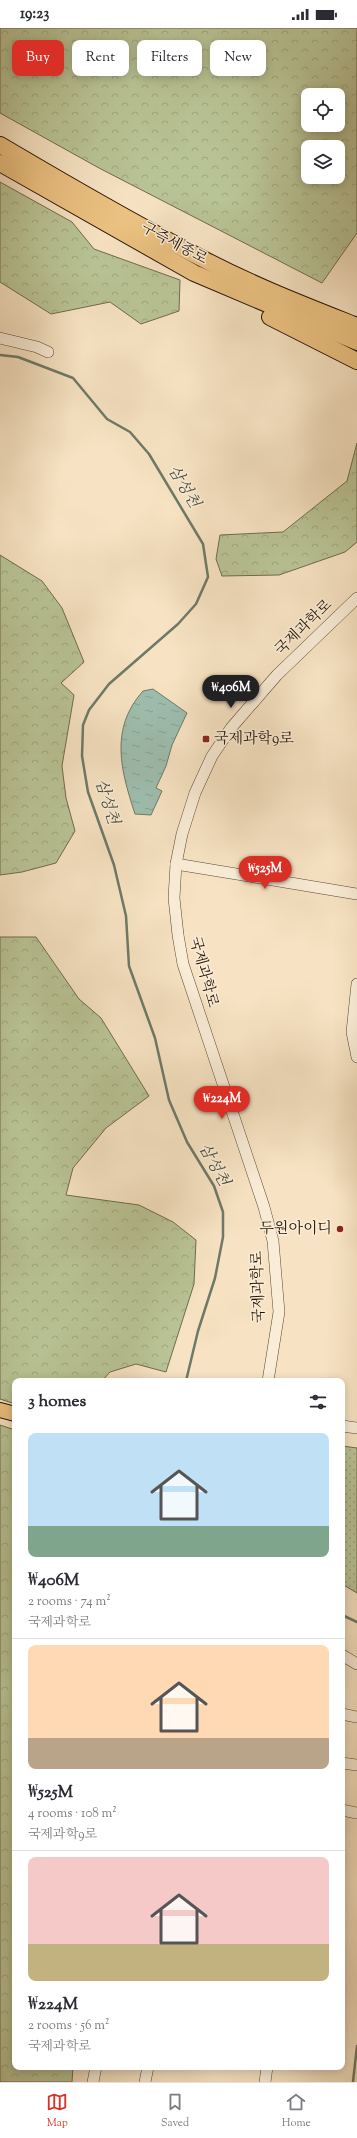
<!DOCTYPE html>
<html lang="en">
<head>
<meta charset="utf-8">
<style>
  :root { --surface:#fff; --page:#f7f7f7; --text:#2b2b33; --muted:#7c7c81; --line:#e1e1e2; --accent:#d93025 }
  body { margin:0; font-family:"Sorts Mill Goudy","Noto Serif KR",serif; background:var(--page); color:var(--text); height:100vh; display:flex; flex-direction:column; font-size:15px; white-space:nowrap }
  * { box-sizing:border-box; margin:0 }
  p { font-size:13px; color:var(--muted) }
  .icon { flex:none; width:22px; height:22px; fill:none; stroke:currentColor; stroke-width:2; stroke-linecap:round; stroke-linejoin:round }
  .map { position:relative; flex:1; overflow:hidden }
  .panel { position:absolute; left:12px; top:1350px; width:333px; height:692px; display:flex; flex-direction:column; background:var(--surface); border-radius:8px; box-shadow:0 2px 10px #0003 }
  .panel>* { flex:none }
  .guide { position:absolute; left:12px; top:12px; width:333px; height:36px; display:flex; gap:8px }
  .tools { position:absolute; left:301px; top:60px; display:grid; gap:8px }
  .tools a { display:grid; place-items:center; width:44px; height:44px; border-radius:8px; background:var(--surface); box-shadow:0 2px 10px #0003; font-size:20px }
  .price { position:absolute; translate:-50% -34px; padding:0 9px; border-radius:14px; background:var(--accent); color:#fff; font-size:13px; line-height:26px; filter:drop-shadow(0 1px 2px #0008) }
  .price::after { content:''; position:absolute; left:50%; top:24px; width:12px; height:9px; margin-left:-6px; background:inherit; clip-path:polygon(0 0,100% 0,50% 100%) }
  .price.current { background:#222; color:#fff }
  ul { padding:0; list-style:none }
  li { display:grid; align-content:center; gap:8px; height:212px; padding:0 16px }
  li+li { border-top:1px solid var(--line) }
  li span { display:grid; place-items:center; height:124px; border-radius:8px; color:#555 }
  li>.icon { margin-inline-start:auto }
  span .icon { width:72px; height:72px; fill:#fffc; stroke-width:1 }
  li b { font-size:17px }
  h2 { display:flex; justify-content:space-between; align-items:center; height:48px; padding:0 16px; font-size:17px }
  .pill { padding:0 14px; border-radius:8px; background:var(--surface); box-shadow:0 2px 10px #0003; font-size:14px; line-height:36px }
  .pill.current { background:var(--accent); color:#fff }
  .status { display:flex; justify-content:space-between; align-items:center; height:28px; padding:0 20px; background:var(--surface); direction:ltr }
  .status svg { height:11px; fill:currentColor }
  .menu { display:flex; justify-content:space-around; align-items:center; height:56px; border-top:1px solid var(--line); background:var(--surface); font-size:11px; color:var(--muted) }
  .menu a { display:grid; justify-items:center; gap:2px }
  .menu .current { color:var(--accent) }
  .map>svg:first-child { display:block }
  .forest { fill:url(#forest-crowns); stroke:#6f6b4b; fill-rule:evenodd }
  .park { fill:url(#park-dots); stroke:#6f6b4b }
  .water { fill:url(#water-ripples); stroke:#6e7969 }
  .lines { fill:none; stroke-linecap:round; stroke-linejoin:round }
  .stream { stroke:#6e7969; stroke-width:2.5 }
  .minor-casing { stroke:#5a4631; stroke-width:12 }
  .major-casing { stroke:#251200; stroke-width:16 }
  .highway-casing { stroke:#251200; stroke-width:18 }
  .minor { stroke:#faedd8; stroke-width:11 }
  .major { stroke:#ecc282; stroke-width:14 }
  .highway { stroke:#ecc282; stroke-width:16 }
  .poi-dot { fill:#8f2418; stroke:#faedd8; stroke-width:1.5 }
  .labels { text-anchor:middle; dominant-baseline:central; stroke-width:3; stroke-linejoin:round; paint-order:stroke }
  .street-label { font-size:15px; fill:#251200; stroke:#faedd8 }
  .poi-label { font-size:15px; fill:#251200; stroke:#faedd8; text-anchor:start }
  .water-label { font-size:16px; font-style:italic; fill:#4f4e3d; stroke:#faedd8 }
</style>
</head>
<body>
<div class="status"><b>19:23</b><svg viewBox="0 0 49 12"><path d="M0 12V9h3v3zM5 12V6h3v6zM10 12V3h3v9zM15 12V0h3v12zM26 1h20v11H26zM47 4h2v5h-2z"/></svg></div>
<div class="map">
<svg width="357" height="2054" viewBox="0 0 357 2054">
  <defs>
    <pattern id="forest-crowns" width="20" height="18" patternUnits="userSpaceOnUse"><rect width="20" height="18" fill="#b9c496"/><path d="M2 6a3 3 0 1 1 6 0M12 15a3 3 0 1 1 6 0" fill="none" stroke="#9fa780"/></pattern>
    <pattern id="park-dots" width="8" height="8" patternUnits="userSpaceOnUse"><rect width="8" height="8" fill="#b9c496"/><path d="M2 2h.1M6 6h.1" fill="none" stroke="#9fa780" stroke-width="1.8" stroke-linecap="round"/></pattern>
    <pattern id="water-ripples" width="26" height="14" patternUnits="userSpaceOnUse"><rect width="26" height="14" fill="#9ebeaf"/><path d="M2 4q2-2 4 0t4 0M15 11q2-2 4 0t4 0" fill="none" stroke="#88a295"/></pattern>
  </defs>
  <rect width="100%" height="100%" fill="#f7e3c3"/>
  <filter id="stains"><feTurbulence type="fractalNoise" baseFrequency=".005" numOctaves="4"/><feColorMatrix values="0 0 0 0 .2 0 0 0 0 .09 0 0 0 0 .02 0 0 0 .5 -.17"/></filter>
  <radialGradient id="worn" r=".72"><stop offset=".6" stop-color="#630" stop-opacity="0"/><stop offset="1" stop-color="#630" stop-opacity=".3"/></radialGradient>
  <g class="forest">
    <path d="M0 0H357V205L322 255 99 140 0 85ZM308 67H338V97H308ZM308 119H338V149H308Z"/>
    <path d="M0 154 72 194 94 221 180 252 179 283 141 296 110 274 51 286 0 254Z"/>
    <path d="M357 415V514L345 524 279 547 222 548 216 531 220 507 283 504 347 453Z"/>
    <path d="M0 527 42 553 62 580 84 634 61 655 74 667 62 738 66 770 75 803 56 835 22 844 0 847Z"/>
    <path d="M0 909H36L79 971 101 990 149 1068 106 1100 73 1140 66 1167 139 1177 173 1194 196 1212 194 1256 166 1344 136 1336 110 1344 102 1353H15V1376L0 1371Z"/>
    <path d="M0 1397 15 1402V2039H73L72 2054H0Z"/>
  </g>
  <path class="park" d="M342 1418 357 1420V1565L342 1556Z"/>
  <path class="water" d="M153 661 187 685 172 717 166 738 156 760 162 763 151 787 135 786C121 743 109 701 143 663Z"/>
  <g class="lines">
    <g class="stream">
      <path d="M0 327 18 329 73 350 107 391 130 404 149 426 203 516 208 549 196 576 178 596 109 656 89 682 83 697 82 728 88 764 114 837 126 888 129 938 155 1010 169 1072 187 1114 214 1158 223 1184V1209L215 1250 198 1303 186 1353"/>
      <path d="M342 1587 357 1594"/>
      <path d="M353 2054 357 2018"/>
    </g>
    <g class="minor-casing">
      <g id="minor">
        <path d="M0 310 37 319 48 324"/>
        <path d="M176 836 357 866"/>
        <path d="M357 956 352 1004 357 1029"/>
        <path d="M268 1353 279 1284 273 1213 264 1179 183 936 178 907 174 870 176 836 182 806 195 765 212 728 231 700 277 647 357 570"/>
        <path d="M342 1398 357 1400"/>
        <path d="M342 1627 357 1636"/>
        <path d="M342 1686 357 1689"/>
        <path d="M342 1735 357 1737"/>
        <path d="M342 1782 357 1785"/>
        <path d="M93 2054 96 2039"/>
        <path d="M145 2054 148 2039"/>
        <path d="M265 2054 267 2039"/>
      </g>
    </g>
    <g class="major-casing">
      <path id="major" d="M0 1382 15 1386"/>
    </g>
    <g class="highway-casing">
      <g id="highway">
        <path d="M0 117C66 156 133 195 201 230 252 257 304 277 357 298"/>
        <path d="M0 135 194 245 357 314"/>
        <path d="M270 289 357 333"/>
      </g>
    </g>
    <use href="#minor" class="minor"/>
    <use href="#major" class="major"/>
    <use href="#highway" class="highway"/>
  </g>
  <g class="poi-dot">
    <rect x="202" y="707" width="8" height="8" rx="2"/>
    <circle cx="340" cy="1201" r="4"/>
  </g>
  <g class="labels">
    <g class="street-label">
      <text transform="translate(174 216) rotate(28)">구즉세종로</text>
      <text transform="translate(304 600) rotate(-44)">국제과학로</text>
      <text transform="translate(203 944) rotate(75)">국제과학로</text>
      <text transform="translate(259 1259) rotate(-92)">국제과학로</text>
    </g>
    <g class="poi-label">
      <text x="214" y="711">국제과학9로</text>
      <text x="332" y="1201" text-anchor="end">두원아이디</text>
    </g>
    <g class="water-label">
      <text transform="translate(183 459) rotate(59)">삼성천</text>
      <text transform="translate(106 774) rotate(73)">삼성천</text>
      <text transform="translate(213 1137) rotate(61)">삼성천</text>
    </g>
  </g>
  <rect width="100%" height="100%" filter="url(#stains)"/>
  <rect width="100%" height="100%" fill="url(#worn)"/>
</svg>
<div class="tools">
<a><svg class="icon" aria-label="locate" viewBox="0 0 24 24"><circle cx="12" cy="12" r="6"/><path d="M12 2v4M12 18v4M2 12h4M18 12h4"/></svg></a>
<a><svg class="icon" aria-label="layers" viewBox="0 0 24 24"><path d="M12 4l9 5-9 5-9-5zM3 14l9 5 9-5"/></svg></a>
</div>
<b class="price current" style="left:231px;top:681px">₩406M</b>
<b class="price" style="left:265px;top:862px">₩525M</b>
<b class="price" style="left:222px;top:1092px">₩224M</b>
<div class="guide">
<a class="pill current">Buy</a>
<a class="pill">Rent</a>
<a class="pill">Filters</a>
<a class="pill">New</a>
</div>
<section class="panel">
<h2>3 homes<svg class="icon" aria-label="filters" viewBox="0 0 24 24"><path d="M4 7h16M4 17h16"/><circle cx="9" cy="7" r="2"/><circle cx="15" cy="17" r="2"/></svg></h2>
<ul>
<li><span style="background:linear-gradient(#bfe0f5 75%,#7fa58c 0)"><svg class="icon" aria-label="home" viewBox="0 0 24 24"><path d="M3 11l9-7 9 7M6 9v11h12V9"/></svg></span><div><b>₩406M</b><p>2 rooms · 74 m²</p><p>국제과학로</p></div></li>
<li><span style="background:linear-gradient(#ffd9b3 75%,#b9a48a 0)"><svg class="icon" aria-label="home" viewBox="0 0 24 24"><path d="M3 11l9-7 9 7M6 9v11h12V9"/></svg></span><div><b>₩525M</b><p>4 rooms · 108 m²</p><p>국제과학9로</p></div></li>
<li><span style="background:linear-gradient(#f6c9c9 70%,#c2b280 0)"><svg class="icon" aria-label="home" viewBox="0 0 24 24"><path d="M3 11l9-7 9 7M6 9v11h12V9"/></svg></span><div><b>₩224M</b><p>2 rooms · 56 m²</p><p>국제과학로</p></div></li>
</ul>
</section>
</div>
<nav class="menu">
<a class="current"><svg class="icon" aria-label="map" viewBox="0 0 24 24"><path d="M3 6l6-2 6 2 6-2v14l-6 2-6-2-6 2zM9 4v14M15 6v14"/></svg>Map</a>
<a><svg class="icon" aria-label="saved" viewBox="0 0 24 24"><path d="M7 4h10v16l-5-4-5 4z"/></svg>Saved</a>
<a><svg class="icon" aria-label="home" viewBox="0 0 24 24"><path d="M3 11l9-7 9 7M6 9v11h12V9"/></svg>Home</a>
</nav>
</body>
</html>
